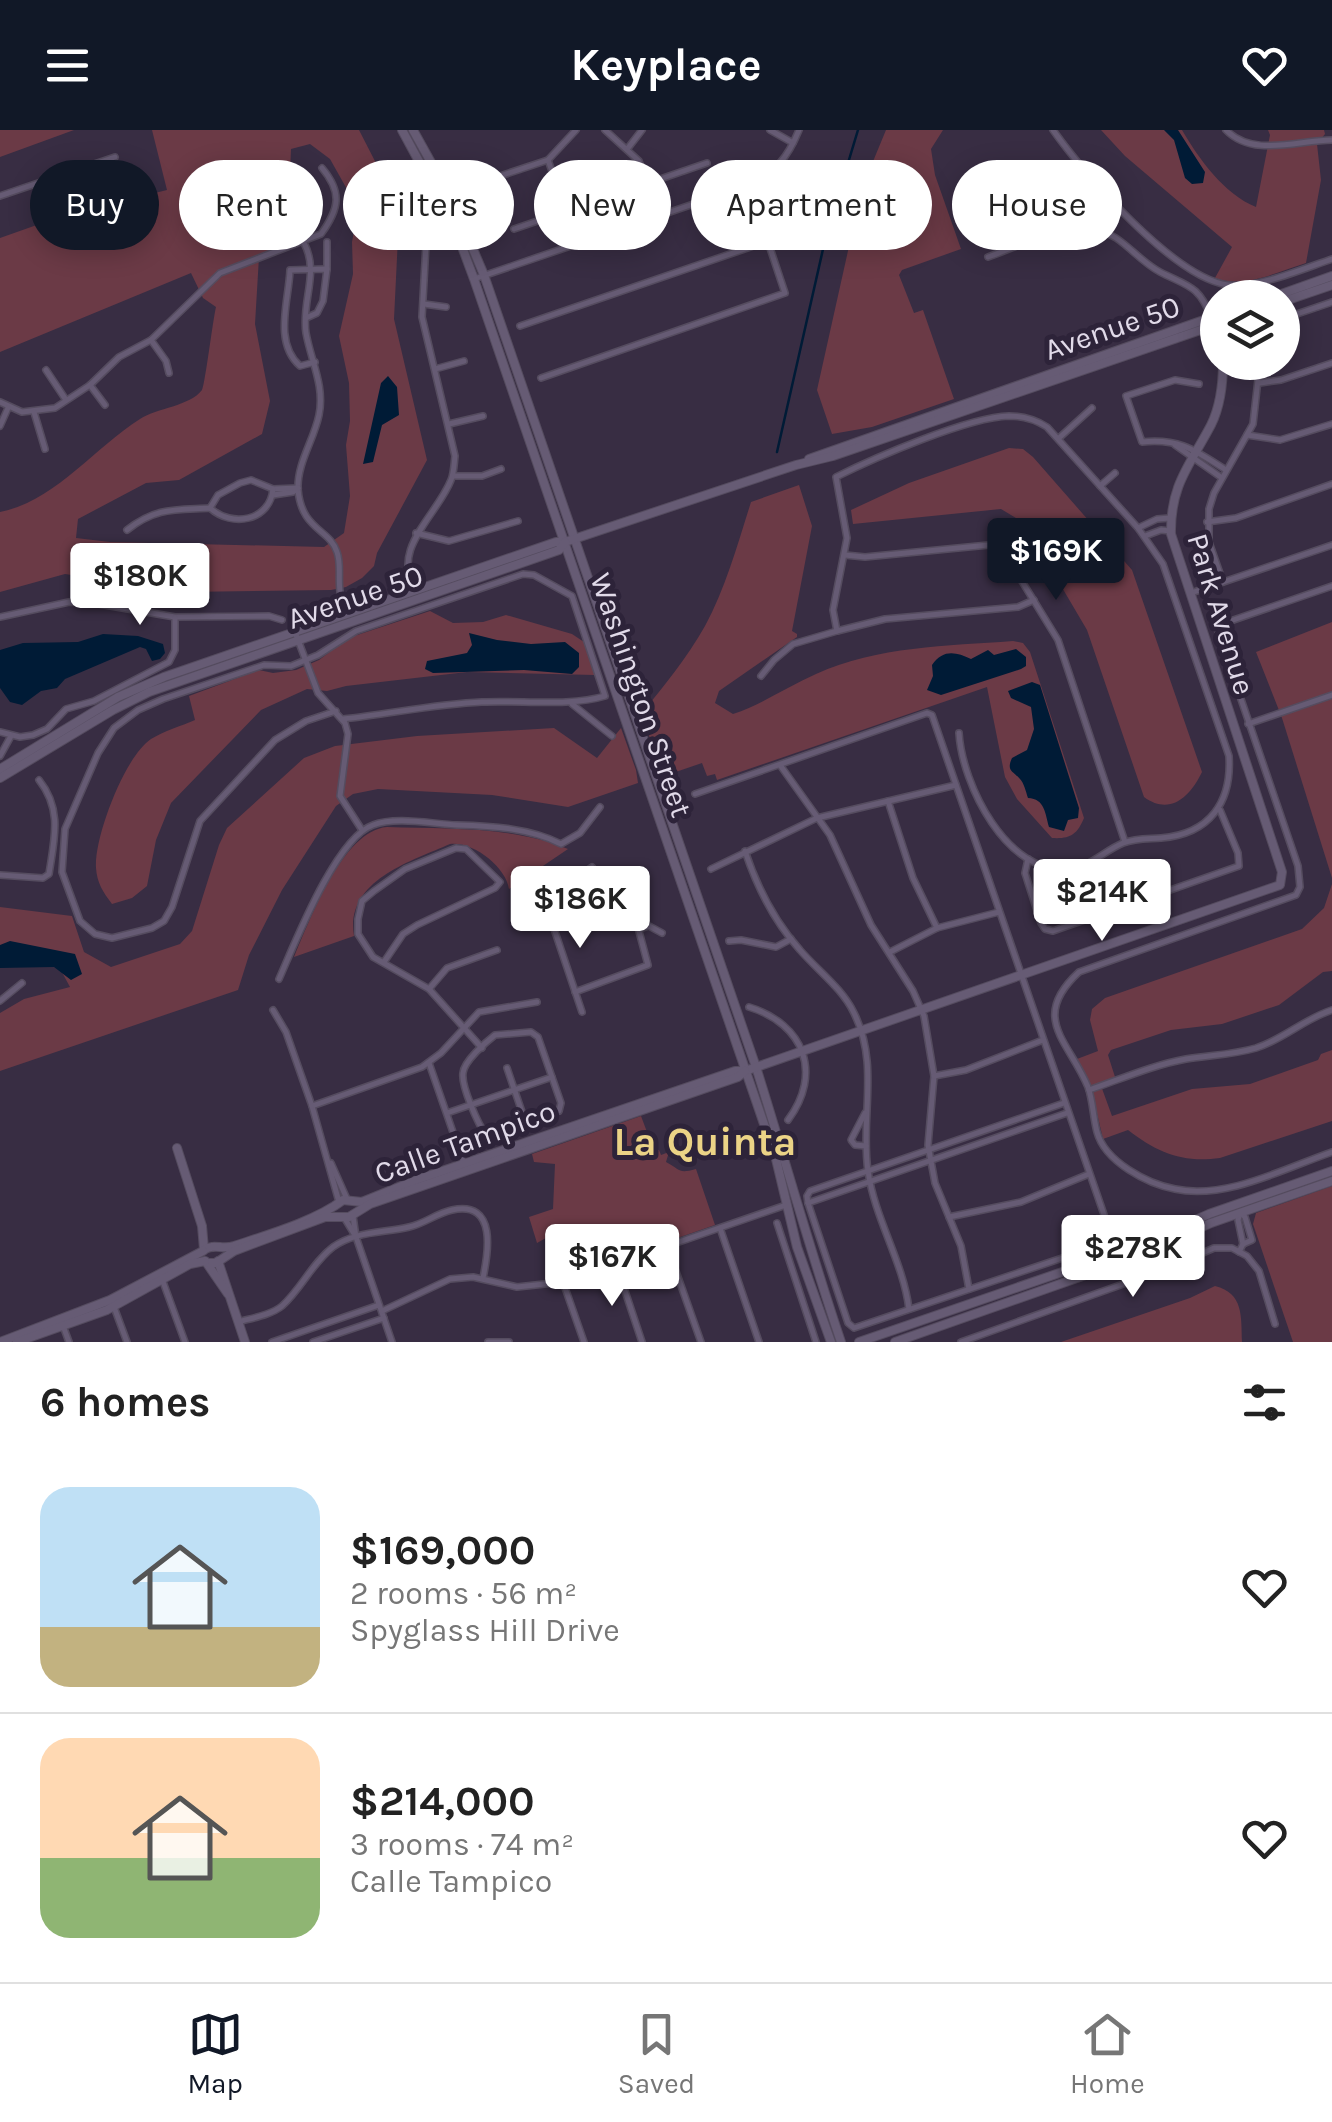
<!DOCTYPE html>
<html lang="en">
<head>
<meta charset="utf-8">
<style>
  :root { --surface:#fff; --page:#f6f6f6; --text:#222; --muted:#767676; --line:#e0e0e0; --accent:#111827 }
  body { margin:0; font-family:Karla,sans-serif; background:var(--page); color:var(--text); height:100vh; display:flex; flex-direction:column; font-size:38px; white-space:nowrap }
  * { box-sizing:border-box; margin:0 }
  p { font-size:32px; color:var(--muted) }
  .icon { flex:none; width:55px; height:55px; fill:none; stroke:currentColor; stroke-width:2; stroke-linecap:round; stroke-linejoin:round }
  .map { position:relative; height:1212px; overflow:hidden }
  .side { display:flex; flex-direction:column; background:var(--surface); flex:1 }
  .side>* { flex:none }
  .top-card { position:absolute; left:30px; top:30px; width:1272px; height:90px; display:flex; gap:20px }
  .tools { position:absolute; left:1200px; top:150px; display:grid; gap:20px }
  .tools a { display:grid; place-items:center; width:100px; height:100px; border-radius:50%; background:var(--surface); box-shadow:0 5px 25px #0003; font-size:50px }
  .price { position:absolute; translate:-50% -85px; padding:0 22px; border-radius:10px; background:#fff; color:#222; font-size:32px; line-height:65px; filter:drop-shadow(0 2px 5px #0008) }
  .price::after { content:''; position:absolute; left:50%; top:60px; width:30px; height:22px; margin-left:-15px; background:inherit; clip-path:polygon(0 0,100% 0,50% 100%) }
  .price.selected { background:var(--accent); color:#fff }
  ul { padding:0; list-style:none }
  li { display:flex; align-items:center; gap:30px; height:250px; padding:0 40px }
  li+li { border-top:2px solid var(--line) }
  li span { display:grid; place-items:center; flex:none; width:280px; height:200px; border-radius:30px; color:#555 }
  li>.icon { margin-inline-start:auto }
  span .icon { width:120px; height:120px; fill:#fffc; stroke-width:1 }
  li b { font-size:42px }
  h2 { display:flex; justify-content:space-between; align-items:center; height:120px; padding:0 40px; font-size:42px }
  .pill { padding:0 35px; border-radius:45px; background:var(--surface); box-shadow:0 5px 25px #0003; font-size:35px; line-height:90px }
  .pill.selected { background:var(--accent); color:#fff }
  header { display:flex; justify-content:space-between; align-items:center; height:130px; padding:0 40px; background:var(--accent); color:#fff; font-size:45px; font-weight:700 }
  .menu { display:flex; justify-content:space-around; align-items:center; height:140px; border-top:2px solid var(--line); background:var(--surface); font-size:28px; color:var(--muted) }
  .menu a { display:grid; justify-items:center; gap:5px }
  .menu .selected { color:var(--accent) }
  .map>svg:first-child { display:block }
  .green { fill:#6b3a46; fill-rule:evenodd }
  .water { fill:#001b36 }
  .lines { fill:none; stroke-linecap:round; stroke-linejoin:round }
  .stream { stroke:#001b36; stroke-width:2.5 }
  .street-casing { stroke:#554c5f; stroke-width:8 }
  .secondary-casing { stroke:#554c5f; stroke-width:10 }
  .street { stroke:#665b74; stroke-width:5 }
  .secondary { stroke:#665b74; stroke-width:8 }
  .labels { text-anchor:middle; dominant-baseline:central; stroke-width:10; stroke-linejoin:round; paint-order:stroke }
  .street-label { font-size:30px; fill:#e1dae9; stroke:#2d2339 }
  .district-label { font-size:40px; font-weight:bold; fill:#ebd386; stroke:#2d2339 }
</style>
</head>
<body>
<header><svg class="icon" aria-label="menu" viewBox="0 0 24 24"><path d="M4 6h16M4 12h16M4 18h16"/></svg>Keyplace<svg class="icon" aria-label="heart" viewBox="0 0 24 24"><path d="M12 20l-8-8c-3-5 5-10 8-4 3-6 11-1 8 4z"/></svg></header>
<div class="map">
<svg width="1332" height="1212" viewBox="0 0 1332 1212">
  <rect width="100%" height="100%" fill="#382d43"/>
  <g class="green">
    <path d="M0 0H74L0 27Z"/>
    <path d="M152 0H359L397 74 394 76 399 87 394 189 427 330 377 423 374 436 362 448 346 457 331 460 183 462 65 444 0 462V382C55 371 93 319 140 289 157 278 190 276 202 260 205 255 213 189 216 177L203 168 191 143 0 222V108L65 85 167 60ZM310 14 330 29 348 61 357 85 352 112 353 144 339 206 349 253 350 291 346 315 350 366 344 403 324 417 110 412 76 408 78 389 146 353 179 350 262 304 270 271 255 194 259 127 287 118 291 19Z"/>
    <path d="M886 0H943L931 19 935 45 961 119 902 140 899 145 914 183 923 180 954 269 872 297 832 304 817 260 862 58Z"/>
    <path d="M1101 0H1182C1199 29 1224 64 1256 77L1270 5 1268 0H1324L1325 4 1317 14 1321 50 1306 133C1277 142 1245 159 1215 148L1232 117 1125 26Z"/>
    <path d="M1009 318 1023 319 1033 327 1132 440 1202 642C1190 667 1170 686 1144 667L1087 500 1024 393 1001 379 853 394 851 380 909 353Z"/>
    <path d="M799 355 812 396 792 501 797 504V507L719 561 715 573 733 584C763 574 788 556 816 544 878 516 947 516 1013 511L1023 513 1030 522 1084 688C1077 705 1070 709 1052 708L1017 669 1005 647 987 557 717 650 715 644 707 646 702 633 664 646 641 584C664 556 687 528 705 496 726 457 738 413 751 372Z"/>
    <path d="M430 481 453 493 483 492 506 485 572 504 584 512 595 545 467 542 346 556 327 561 307 559 261 580 171 673 156 710 147 756 132 768 112 774C103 762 97 753 96 738 94 707 125 626 151 609 164 601 181 596 195 590L189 566 259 540 273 543 296 540 319 530 348 508Z"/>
    <path d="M1332 492V748L1282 588 1256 522Z"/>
    <path d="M554 598 597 628 621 598 636 640 638 653 568 677 492 665 378 659 353 664 336 676 282 760 249 825 238 860 0 941V883L24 869 70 857 58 835 0 837V777L72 786 84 822 111 837 180 814 192 801 219 715 227 698 304 628 335 616 417 606Z"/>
    <path d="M387 697C446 699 514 696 568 719L509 759C506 737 473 711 450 714 409 732 345 751 354 806L294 827C310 790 342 701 387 697Z"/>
    <path d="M1332 754V841L1323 842 1279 875 1222 894 1171 900 1111 920 1108 925 1115 947 1100 953 1112 986 1192 959 1250 954 1318 930 1321 924 1332 920V991L1220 1028C1182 1033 1158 1023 1128 1000L1103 1009 1093 966 1077 929 1098 921 1090 890 1092 879 1105 868 1302 799 1324 778Z"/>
    <path d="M641 986 653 1018 659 1020 661 1025 669 1022 666 1032C681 1040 678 1044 696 1039L715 1095 620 1128 616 1120 605 1110 593 1113 589 1101H581L571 1094 537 1113 529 1087 553 1079 555 1034 534 1032 532 1024Z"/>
    <path d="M1332 1056V1212H1293L1253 1094 1256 1083Z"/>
    <path d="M1215 1156C1244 1163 1241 1187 1242 1212H1061L1190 1168Z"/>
  </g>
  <g class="water">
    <path d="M1164 0H1178L1205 42 1203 53 1192 54 1185 48 1174 10Z"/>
    <path d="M388 246 397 257 399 285 382 295 373 332 363 334 381 253Z"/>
    <path d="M469 503 497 510 531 514 565 512 579 523V537L572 544 524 540 433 543 425 539 427 531 467 523 472 515Z"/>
    <path d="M103 504 138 506 163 514 165 523 160 529 152 531 146 519 140 517 65 549 57 558 41 561 22 575 10 572 0 558V520L23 513 78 512Z"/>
    <path d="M1016 519 1026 527V536L1021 539 941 565 927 560 933 546 932 535C943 519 956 522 971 529L988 520 994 525Z"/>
    <path d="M1032 552 1040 555 1079 678 1078 688 1068 690 1064 701 1049 697C1045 683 1045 669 1028 668 1026 662 1024 653 1020 649 1013 641 1006 641 1012 628L1027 620 1034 599 1031 577 1011 568 1008 561Z"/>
    <path d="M10 811 75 824 82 844 71 850 54 837 0 838V815Z"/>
  </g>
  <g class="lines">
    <path class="stream" d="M777 322 826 106 858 0"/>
    <g class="street-casing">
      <g id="street">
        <path d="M605 0 639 31 658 86"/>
        <path d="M770 0 793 13"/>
        <path d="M1053 0C1084 44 1174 148 1228 155 1256 159 1305 138 1332 129"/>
        <path d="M1226 0C1253 28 1298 10 1332 10"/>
        <path d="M628 18 642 0"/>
        <path d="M548 30 566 81"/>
        <path d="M497 47 548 30 576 0"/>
        <path d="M0 66 115 27"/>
        <path d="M514 99 707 33"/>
        <path d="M304 113C320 143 301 171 306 203 311 231 325 256 319 285 314 310 297 333 298 359 301 400 330 399 337 422 342 436 337 452 341 467"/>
        <path d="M429 113 446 107 454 100"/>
        <path d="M988 127C1026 114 1078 83 1116 108 1131 118 1143 133 1160 142 1187 156 1199 155 1211 187"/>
        <path d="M327 139V112"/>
        <path d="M474 149 749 55C776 42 788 27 799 0"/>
        <path d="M424 174 446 177"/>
        <path d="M306 188 317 183 323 171 327 139 290 140C289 170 273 212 300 236L315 232"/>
        <path d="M1282 189 1332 172"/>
        <path d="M520 196 768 111"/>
        <path d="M151 210 166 231 169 243"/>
        <path d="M435 239 464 231"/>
        <path d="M46 240 66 270"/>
        <path d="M541 248 785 163 749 55"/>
        <path d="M1260 253 1281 250 1332 233"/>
        <path d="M1199 254 1175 250 1126 266 1142 312C1180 308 1196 321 1226 340"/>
        <path d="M90 255 105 275"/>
        <path d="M0 272 22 282 55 278 90 255 119 227 151 210 220 143 321 104C340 78 342 62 322 38"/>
        <path d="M34 282 45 319"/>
        <path d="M449 294 483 286"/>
        <path d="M0 296 8 278"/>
        <path d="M1247 305 1280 310 1332 294"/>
        <path d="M1059 308 1092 278"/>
        <path d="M1175 315 1222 348"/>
        <path d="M453 346H482L501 339"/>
        <path d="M1100 356 1115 343"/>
        <path d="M273 365 293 362 298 358"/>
        <path d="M210 378 218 365 240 353 251 350 273 359 298 358"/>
        <path d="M1207 392 1236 388 1332 354"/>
        <path d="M1138 398 1157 389 1170 388"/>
        <path d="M127 400C156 377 175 380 210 378 232 398 270 391 273 359"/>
        <path d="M416 403 449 411 518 391"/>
        <path d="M1145 406 1161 400 1170 401"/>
        <path d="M845 425 865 427 999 414 1058 510 1125 712"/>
        <path d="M1223 452 1209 412V379L1214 363 1253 294 1260 232"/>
        <path d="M1332 456 1216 496 1298 736 1300 757 1296 765 1079 842C1029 888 1069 911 1088 957 1093 971 1093 987 1097 1002 1105 1032 1148 1054 1175 1059 1226 1070 1285 1038 1332 1022"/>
        <path d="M416 461C389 419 437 386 451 350 454 343 454 334 455 326L422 187 426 114 434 103 454 98"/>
        <path d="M1191 463 1332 415"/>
        <path d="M342 471 347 484"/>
        <path d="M0 487 69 472 93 473 175 487 269 486 282 490"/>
        <path d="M837 501 833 480 847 408 836 347C874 328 968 287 1009 286 1022 286 1036 290 1047 297L1138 398 1163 434 1229 626C1232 672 1210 704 1161 708 1148 709 1136 708 1123 713 1104 721 1090 737 1069 739 1007 746 962 654 959 603"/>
        <path d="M295 502 318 563 345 593 348 604 340 666 362 700"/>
        <path d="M761 546 774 530 793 514 837 501 885 489 1018 477 1034 470"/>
        <path d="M572 574 612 606"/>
        <path d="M336 581 306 591 275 610 200 691 172 777 164 791 152 798 112 808 95 804 80 791 62 742 65 699 98 623 114 598 138 580 163 569 264 535 291 536 318 525 356 501 523 444 534 445 572 466 605 566C569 577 522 570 482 572 435 574 390 584 343 589"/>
        <path d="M1248 594 1332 565"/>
        <path d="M0 602 20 607 33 605 47 599 66 579 94 571 169 532 175 520V488"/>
        <path d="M0 626 11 606"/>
        <path d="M780 635 830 705 871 795 913 861 924 886 934 946 928 1015 935 1053 961 1116 969 1159"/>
        <path d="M695 664 927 583 932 585 1111 1105 1107 1113 854 1198 848 1193 808 1073"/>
        <path d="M888 671 913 748 937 798"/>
        <path d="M745 721C757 757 774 791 800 820 818 841 842 858 854 883 880 935 860 988 868 1041 875 1090 903 1131 909 1179"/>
        <path d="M1028 729 1025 743 1041 793 1045 799 1053 801 1239 736 1238 723 1220 680"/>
        <path d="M711 739 817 688 956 655"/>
        <path d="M0 745 43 748 49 744C54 710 63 680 39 650"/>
        <path d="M545 772 582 882"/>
        <path d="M521 781 540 775 592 737 637 794 648 835 575 862"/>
        <path d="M639 799 649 796 662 803"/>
        <path d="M729 811 741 810 776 817 791 809"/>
        <path d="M890 822 937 798 999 782"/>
        <path d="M384 832 403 804 417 795 495 758 500 752 466 719 456 718 405 739 374 761 362 771 358 789V804L373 827 429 859 482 918"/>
        <path d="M279 849C295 813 336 708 373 695 396 686 432 694 457 695 491 696 530 698 561 714L580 703 600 677"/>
        <path d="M429 859 447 838 497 820"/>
        <path d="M0 871 22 853"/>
        <path d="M749 877C804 894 823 943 788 990"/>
        <path d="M273 880 286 902 312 976 339 1072"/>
        <path d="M429 933 464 1034"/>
        <path d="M507 938 522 982"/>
        <path d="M934 946 966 940 1043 910"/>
        <path d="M1089 960C1121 949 1153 935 1186 929 1210 925 1232 925 1256 918 1284 909 1304 889 1332 880"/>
        <path d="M312 976 422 937 441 923 479 882 537 872"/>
        <path d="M447 983 552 947"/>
        <path d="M865 983 851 1010 855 1015 866 1016"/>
        <path d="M486 1005C478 994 461 956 463 943 464 931 486 912 495 905L531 902 538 907 561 973 559 981"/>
        <path d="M331 1033 347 1069"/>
        <path d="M808 1073 807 1066 810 1061 1064 973"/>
        <path d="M808 1073 1067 983"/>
        <path d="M1240 1083 1238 1090 1243 1114"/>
        <path d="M353 1086 356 1107 392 1212"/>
        <path d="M949 1087 1021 1072 1089 1044"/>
        <path d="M345 1089 356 1107"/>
        <path d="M777 1093 816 1212"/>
        <path d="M720 1098 759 1212"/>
        <path d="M667 1116 701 1212"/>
        <path d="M1239 1122 1243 1114 1252 1110 1245 1087 1240 1082"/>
        <path d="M616 1134 642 1212"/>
        <path d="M162 1149 185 1212"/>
        <path d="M563 1152 584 1212"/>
        <path d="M114 1177 127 1212"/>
        <path d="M382 1181 450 1149 473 1147 517 1157 563 1152 786 1075"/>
        <path d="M238 1192C252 1188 271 1185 282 1176 301 1159 313 1132 333 1117 355 1101 384 1103 409 1097 424 1094 437 1083 452 1080 498 1070 488 1124 483 1148"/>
        <path d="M62 1193 69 1212"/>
        <path d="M272 1212 379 1175"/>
        <path d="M313 1212 384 1188"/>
        <path d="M488 1212H509"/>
        <path d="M961 1212 1168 1138 1214 1118H1232L1247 1126 1259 1141 1275 1194"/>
      </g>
    </g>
    <g class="secondary-casing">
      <g id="secondary">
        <path d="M402 0 455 98 474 149 776 1029 797 1117 831 1212"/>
        <path d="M413 0 453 72 484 145 756 937C785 1029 810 1121 841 1212"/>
        <path d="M1270 168 1332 146"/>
        <path d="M1282 172 1332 155"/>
        <path d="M809 329 1218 185"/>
        <path d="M0 639 118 567 164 547 556 412H565L796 335 833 326 1218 194"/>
        <path d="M0 648 113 580 149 562 559 420 565 412"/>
        <path d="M177 1018 202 1096 204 1119"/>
        <path d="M204 1120C214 1113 222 1120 234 1116 267 1105 316 1091 343 1070L362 1072 419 1049 735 941H745L1280 755 1282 742 1171 404C1170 355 1190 335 1211 295 1221 275 1223 254 1223 232"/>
        <path d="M218 1131 245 1212"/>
        <path d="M206 1132 228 1164"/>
        <path d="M208 1133H216L234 1121 325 1087H349L370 1074 738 947 745 941"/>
        <path d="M0 1212 110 1170 203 1121"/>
        <path d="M17 1212 107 1180 190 1134 205 1131"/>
        <path d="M859 1212 1126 1120 1209 1084 1332 1041"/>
        <path d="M895 1212 1131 1129 1211 1093 1332 1051"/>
      </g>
    </g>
    <use href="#street" class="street"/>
    <use href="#secondary" class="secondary"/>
  </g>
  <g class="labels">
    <g class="street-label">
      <text transform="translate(1112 198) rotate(-19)">Avenue 50</text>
      <text transform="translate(355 467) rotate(-19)">Avenue 50</text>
      <text transform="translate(1221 484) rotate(73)">Park Avenue</text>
      <text transform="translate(641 565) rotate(71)">Washington Street</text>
      <text transform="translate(465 1012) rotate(-20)">Calle Tampico</text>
    </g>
    <g class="district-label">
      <text x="705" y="1011">La Quinta</text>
    </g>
  </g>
</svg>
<div class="tools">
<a><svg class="icon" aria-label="layers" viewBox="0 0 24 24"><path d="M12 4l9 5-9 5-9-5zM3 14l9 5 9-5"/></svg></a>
</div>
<b class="price selected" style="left:1056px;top:473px">$169K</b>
<b class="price" style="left:140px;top:498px">$180K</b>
<b class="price" style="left:1102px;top:814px">$214K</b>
<b class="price" style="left:580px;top:821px">$186K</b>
<b class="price" style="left:1133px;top:1170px">$278K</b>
<b class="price" style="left:612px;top:1179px">$167K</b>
<div class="top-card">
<a class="pill selected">Buy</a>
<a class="pill">Rent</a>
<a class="pill">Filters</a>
<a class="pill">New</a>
<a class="pill">Apartment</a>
<a class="pill">House</a>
</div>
</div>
<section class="side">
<h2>6 homes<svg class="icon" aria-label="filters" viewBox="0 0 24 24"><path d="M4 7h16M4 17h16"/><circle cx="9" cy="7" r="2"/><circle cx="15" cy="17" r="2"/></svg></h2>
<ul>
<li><span style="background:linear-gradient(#bfe0f5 70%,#c2b280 0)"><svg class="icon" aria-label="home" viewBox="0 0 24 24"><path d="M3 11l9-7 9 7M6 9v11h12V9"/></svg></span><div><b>$169,000</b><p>2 rooms · 56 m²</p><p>Spyglass Hill Drive</p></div><svg class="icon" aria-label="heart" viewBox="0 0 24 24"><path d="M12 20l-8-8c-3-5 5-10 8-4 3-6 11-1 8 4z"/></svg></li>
<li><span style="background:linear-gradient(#ffd9b3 60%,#8fb573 0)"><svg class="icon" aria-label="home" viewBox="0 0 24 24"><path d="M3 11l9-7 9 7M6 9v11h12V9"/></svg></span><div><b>$214,000</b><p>3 rooms · 74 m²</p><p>Calle Tampico</p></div><svg class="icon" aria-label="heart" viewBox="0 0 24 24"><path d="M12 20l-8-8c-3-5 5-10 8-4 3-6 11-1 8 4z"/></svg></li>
</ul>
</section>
<nav class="menu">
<a class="selected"><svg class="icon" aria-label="map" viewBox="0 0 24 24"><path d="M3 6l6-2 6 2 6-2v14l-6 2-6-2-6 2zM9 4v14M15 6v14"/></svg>Map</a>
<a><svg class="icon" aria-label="saved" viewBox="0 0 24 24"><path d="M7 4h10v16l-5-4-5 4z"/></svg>Saved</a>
<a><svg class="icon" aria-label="home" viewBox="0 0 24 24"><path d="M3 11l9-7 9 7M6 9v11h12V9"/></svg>Home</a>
</nav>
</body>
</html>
